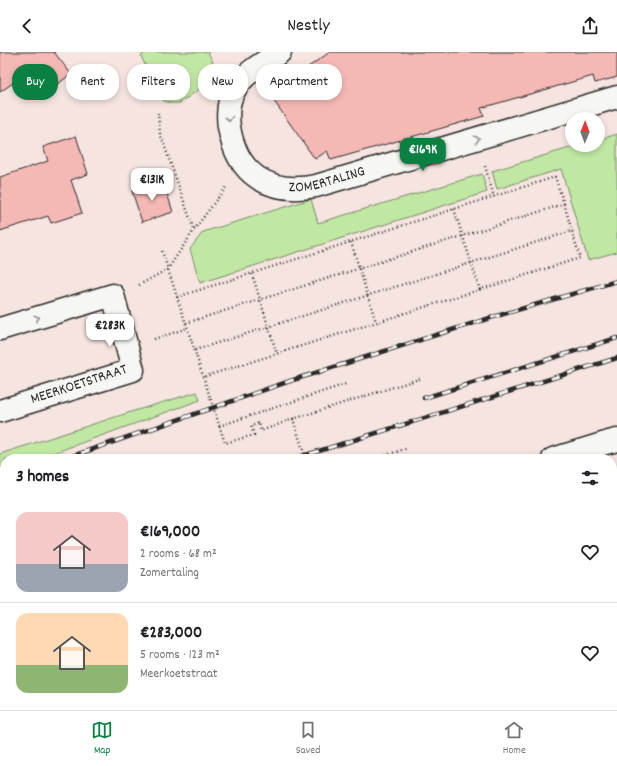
<!DOCTYPE html>
<html lang="en">
<head>
<meta charset="utf-8">
<style>
  :root { --surface:#fff; --page:#f2f2f2; --text:#202124; --muted:#757577; --line:#e0e0e0; --accent:#0b8043 }
  body { margin:0; font-family:Dekko,sans-serif; background:var(--page); color:var(--text); height:100vh; display:flex; flex-direction:column; font-size:15px; white-space:nowrap }
  * { box-sizing:border-box; margin:0 }
  p { font-size:13px; color:var(--muted) }
  .icon { flex:none; width:22px; height:22px; fill:none; stroke:currentColor; stroke-width:2; stroke-linecap:round; stroke-linejoin:round }
  .map { position:relative; flex:1; overflow:hidden }
  .sheet { position:absolute; left:0px; top:402px; width:617px; height:256px; display:flex; flex-direction:column; background:var(--surface); border-radius:16px 16px 0 0; box-shadow:0 2px 6px #0003 }
  .sheet>* { flex:none }
  .banner { position:absolute; left:12px; top:12px; width:400px; height:36px; display:flex; gap:8px }
  .needle { width:26px; rotate:1deg }
  .tools { position:absolute; left:565px; top:60px; display:grid; gap:8px }
  .tools a { display:grid; place-items:center; width:40px; height:40px; border-radius:50%; background:var(--surface); box-shadow:0 2px 6px #0003; font-size:20px }
  .price { position:absolute; translate:-50% -34px; padding:0 9px; border-radius:8px; background:#fff; color:#222; font-size:13px; line-height:26px; filter:drop-shadow(0 1px 2px #0008) }
  .price::after { content:''; position:absolute; left:50%; top:24px; width:12px; height:9px; margin-left:-6px; background:inherit; clip-path:polygon(0 0,100% 0,50% 100%) }
  .price.on { background:var(--accent); color:#fff }
  ul { padding:0; list-style:none }
  li { display:flex; align-items:center; gap:12px; height:100px; padding:0 16px }
  li+li { border-top:1px solid var(--line) }
  li span { display:grid; place-items:center; flex:none; width:112px; height:80px; border-radius:12px; color:#555 }
  li>.icon { margin-inline-start:auto }
  span .icon { width:48px; height:48px; fill:#fffc; stroke-width:1 }
  li b { font-size:17px }
  h2 { display:flex; justify-content:space-between; align-items:center; height:48px; padding:0 16px; font-size:17px }
  .chip { padding:0 14px; border-radius:16px; background:var(--surface); box-shadow:0 2px 6px #0003; font-size:14px; line-height:36px }
  .chip.on { background:var(--accent); color:#fff }
  header { display:flex; justify-content:space-between; align-items:center; height:52px; padding:0 16px; background:var(--surface); font-size:18px; font-weight:600 }
  .tab-bar { display:flex; justify-content:space-around; align-items:center; height:56px; border-top:1px solid var(--line); background:var(--surface); font-size:11px; color:var(--muted) }
  .tab-bar a { display:grid; justify-items:center; gap:2px }
  .tab-bar .on { color:var(--accent) }
  .map>svg:first-child { display:block }
  .green { fill:#c0e8a3; stroke:#768a67 }
  .building { fill:#f5b9b5; stroke:#2b2b2b }
  .lines { fill:none; stroke-linecap:round; stroke-linejoin:round }
  .minor-casing { stroke:#2b2b2b; stroke-width:25 }
  .path { stroke:#2b2b2b; stroke-width:2.5; stroke-dasharray:1 3; stroke-linecap:butt }
  .minor { stroke:#f6f6f2; stroke-width:22 }
  .rail-casing { stroke:#2b2b2b; stroke-width:4.5 }
  .rail { stroke:#f6f6f2; stroke-width:3; stroke-dasharray:9; stroke-linecap:butt }
  .oneway { stroke:#90908e }
  .labels { text-anchor:middle; dominant-baseline:central; stroke-width:3; stroke-linejoin:round; paint-order:stroke }
  .street-label { font-size:15px; fill:#2b2b2b; stroke:#f6f6f2 }
</style>
</head>
<body>
<header><svg class="icon" aria-label="back" viewBox="0 0 24 24"><path d="M15 5l-7 7 7 7"/></svg>Nestly<svg class="icon" aria-label="share" viewBox="0 0 24 24"><path d="M12 15V3M7 8l5-5 5 5M5 13v7h14v-7"/></svg></header>
<div class="map">
<svg width="617" height="658" viewBox="0 0 617 658">
  <rect width="100%" height="100%" fill="#f6e4e0"/>
  <filter id="ink" filterUnits="userSpaceOnUse"><feTurbulence type="fractalNoise" baseFrequency=".025" numOctaves="2"/><feDisplacementMap in="SourceGraphic" scale="8" xChannelSelector="R" yChannelSelector="G"/><feConvolveMatrix kernelMatrix="1 2 1 2 8 2 1 2 1" color-interpolation-filters="sRGB"/></filter>
  <g filter="url(#ink)">
    <g class="green">
      <path d="M147 0H208L219 23 180 51H170L164 49 160 45 141 4Z"/>
      <path d="M617 82V200L588 208 561 117 497 137 492 119 580 93H598V88Z"/>
      <path d="M482 122 487 140 200 231 190 197 203 180 311 147 318 171Z"/>
      <path d="M197 340 200 348 37 407H5V418L0 420V402L134 359Z"/>
      <path d="M251 653H316L319 658H248Z"/>
      <path d="M445 653H500L501 658H457L452 654 449 657Z"/>
    </g>
    <g class="building">
      <path d="M0 0H54L71 22 39 46 33 37 23 44 13 31 0 40Z"/>
      <path d="M330 0H617V25L595 31 593 24 481 56 484 64 331 108 327 99 315 107 269 42Z"/>
      <path d="M76 84 88 122 71 128 82 161 51 171 48 164 0 179V125L48 109 43 95Z"/>
      <path d="M163 129 173 160 142 170 132 139Z"/>
    </g>
    <g class="lines">
      <g class="minor-casing">
        <g id="minor">
          <path id="s1" d="M280 0C265 10 247 19 237 34 228 46 227 61 229 75 237 123 269 143 316 134L617 45"/>
          <path d="M0 277 113 243 133 318 0 359"/>
          <path d="M553 407 609 390 617 388"/>
          <path d="M612 439 617 436"/>
          <path d="M612 503 617 501"/>
          <path d="M519 653 520 658"/>
          <path d="M226 658 228 653"/>
          <path d="M352 658 356 653"/>
        </g>
      </g>
      <g class="path">
        <path d="M158 61 160 81 194 178"/>
        <path d="M485 114 494 145"/>
        <path d="M454 157 480 238"/>
        <path d="M351 190 376 270"/>
        <path d="M162 199 225 391 254 383 251 374 259 371 261 379 293 367 306 407"/>
        <path d="M252 222 277 302"/>
        <path d="M139 233 168 217 194 178 226 135"/>
        <path d="M177 245 555 125 564 152"/>
        <path d="M186 271 564 152 572 179"/>
        <path d="M154 287 188 276"/>
        <path d="M195 298 572 179 580 206 203 325"/>
        <path d="M293 367 422 326"/>
        <path d="M219 374 346 332"/>
        <path d="M374 407 408 396"/>
        <path d="M144 653 146 658"/>
        <path d="M388 653 392 658"/>
        <path d="M437 653 443 658"/>
        <path d="M176 658V653"/>
        <path d="M401 658 405 653"/>
        <path d="M416 658 420 653"/>
      </g>
      <use href="#minor" class="minor"/>
      <g class="rail-casing">
        <g id="rail">
          <path d="M424 346 617 286"/>
          <path d="M64 407 293 328 490 266 617 229"/>
          <path d="M293 407 617 306"/>
          <path d="M0 431 5 429"/>
          <path d="M0 499 5 497"/>
        </g>
      </g>
      <use href="#rail" class="rail"/>
    </g>
    <defs><path id="oneway-chevron" d="M-2-3.5L2.5 0L-2 3.5" fill="none" stroke-width="1.6" stroke-linecap="round" stroke-linejoin="round"/></defs>
    <g class="oneway">
      <use href="#oneway-chevron" transform="translate(229 67) rotate(86)"/>
      <use href="#oneway-chevron" transform="translate(477 87) rotate(-16)"/>
      <use href="#oneway-chevron" transform="translate(37 266) rotate(-17)"/>
    </g>
  </g>
  <g class="labels">
    <g class="street-label">
      <text stroke="none"><textPath href="#s1" startOffset="230">ZOMERTALING</textPath></text>
      <text transform="translate(79 333) rotate(-18)">MEERKOETSTRAAT</text>
    </g>
  </g>
</svg>
<div class="tools">
<a><svg class="needle" viewBox="-14 -14 28 28"><path d="M0-13l5 13h-10z" fill="#e53935"/><path d="M0 13l5-13h-10z" fill="#757577"/></svg></a>
</div>
<b class="price on" style="left:423px;top:120px">€169K</b>
<b class="price" style="left:152px;top:150px">€131K</b>
<b class="price" style="left:110px;top:296px">€283K</b>
<div class="banner">
<a class="chip on">Buy</a>
<a class="chip">Rent</a>
<a class="chip">Filters</a>
<a class="chip">New</a>
<a class="chip">Apartment</a>
</div>
<section class="sheet">
<h2>3 homes<svg class="icon" aria-label="filters" viewBox="0 0 24 24"><path d="M4 7h16M4 17h16"/><circle cx="9" cy="7" r="2"/><circle cx="15" cy="17" r="2"/></svg></h2>
<ul>
<li><span style="background:linear-gradient(#f6c9c9 65%,#9aa5b1 0)"><svg class="icon" aria-label="home" viewBox="0 0 24 24"><path d="M3 11l9-7 9 7M6 9v11h12V9"/></svg></span><div><b>€169,000</b><p>2 rooms · 68 m²</p><p>Zomertaling</p></div><svg class="icon" aria-label="heart" viewBox="0 0 24 24"><path d="M12 20l-8-8c-3-5 5-10 8-4 3-6 11-1 8 4z"/></svg></li>
<li><span style="background:linear-gradient(#ffd9b3 65%,#8fb573 0)"><svg class="icon" aria-label="home" viewBox="0 0 24 24"><path d="M3 11l9-7 9 7M6 9v11h12V9"/></svg></span><div><b>€283,000</b><p>5 rooms · 123 m²</p><p>Meerkoetstraat</p></div><svg class="icon" aria-label="heart" viewBox="0 0 24 24"><path d="M12 20l-8-8c-3-5 5-10 8-4 3-6 11-1 8 4z"/></svg></li>
</ul>
</section>
</div>
<nav class="tab-bar">
<a class="on"><svg class="icon" aria-label="map" viewBox="0 0 24 24"><path d="M3 6l6-2 6 2 6-2v14l-6 2-6-2-6 2zM9 4v14M15 6v14"/></svg>Map</a>
<a><svg class="icon" aria-label="saved" viewBox="0 0 24 24"><path d="M7 4h10v16l-5-4-5 4z"/></svg>Saved</a>
<a><svg class="icon" aria-label="home" viewBox="0 0 24 24"><path d="M3 11l9-7 9 7M6 9v11h12V9"/></svg>Home</a>
</nav>
</body>
</html>
